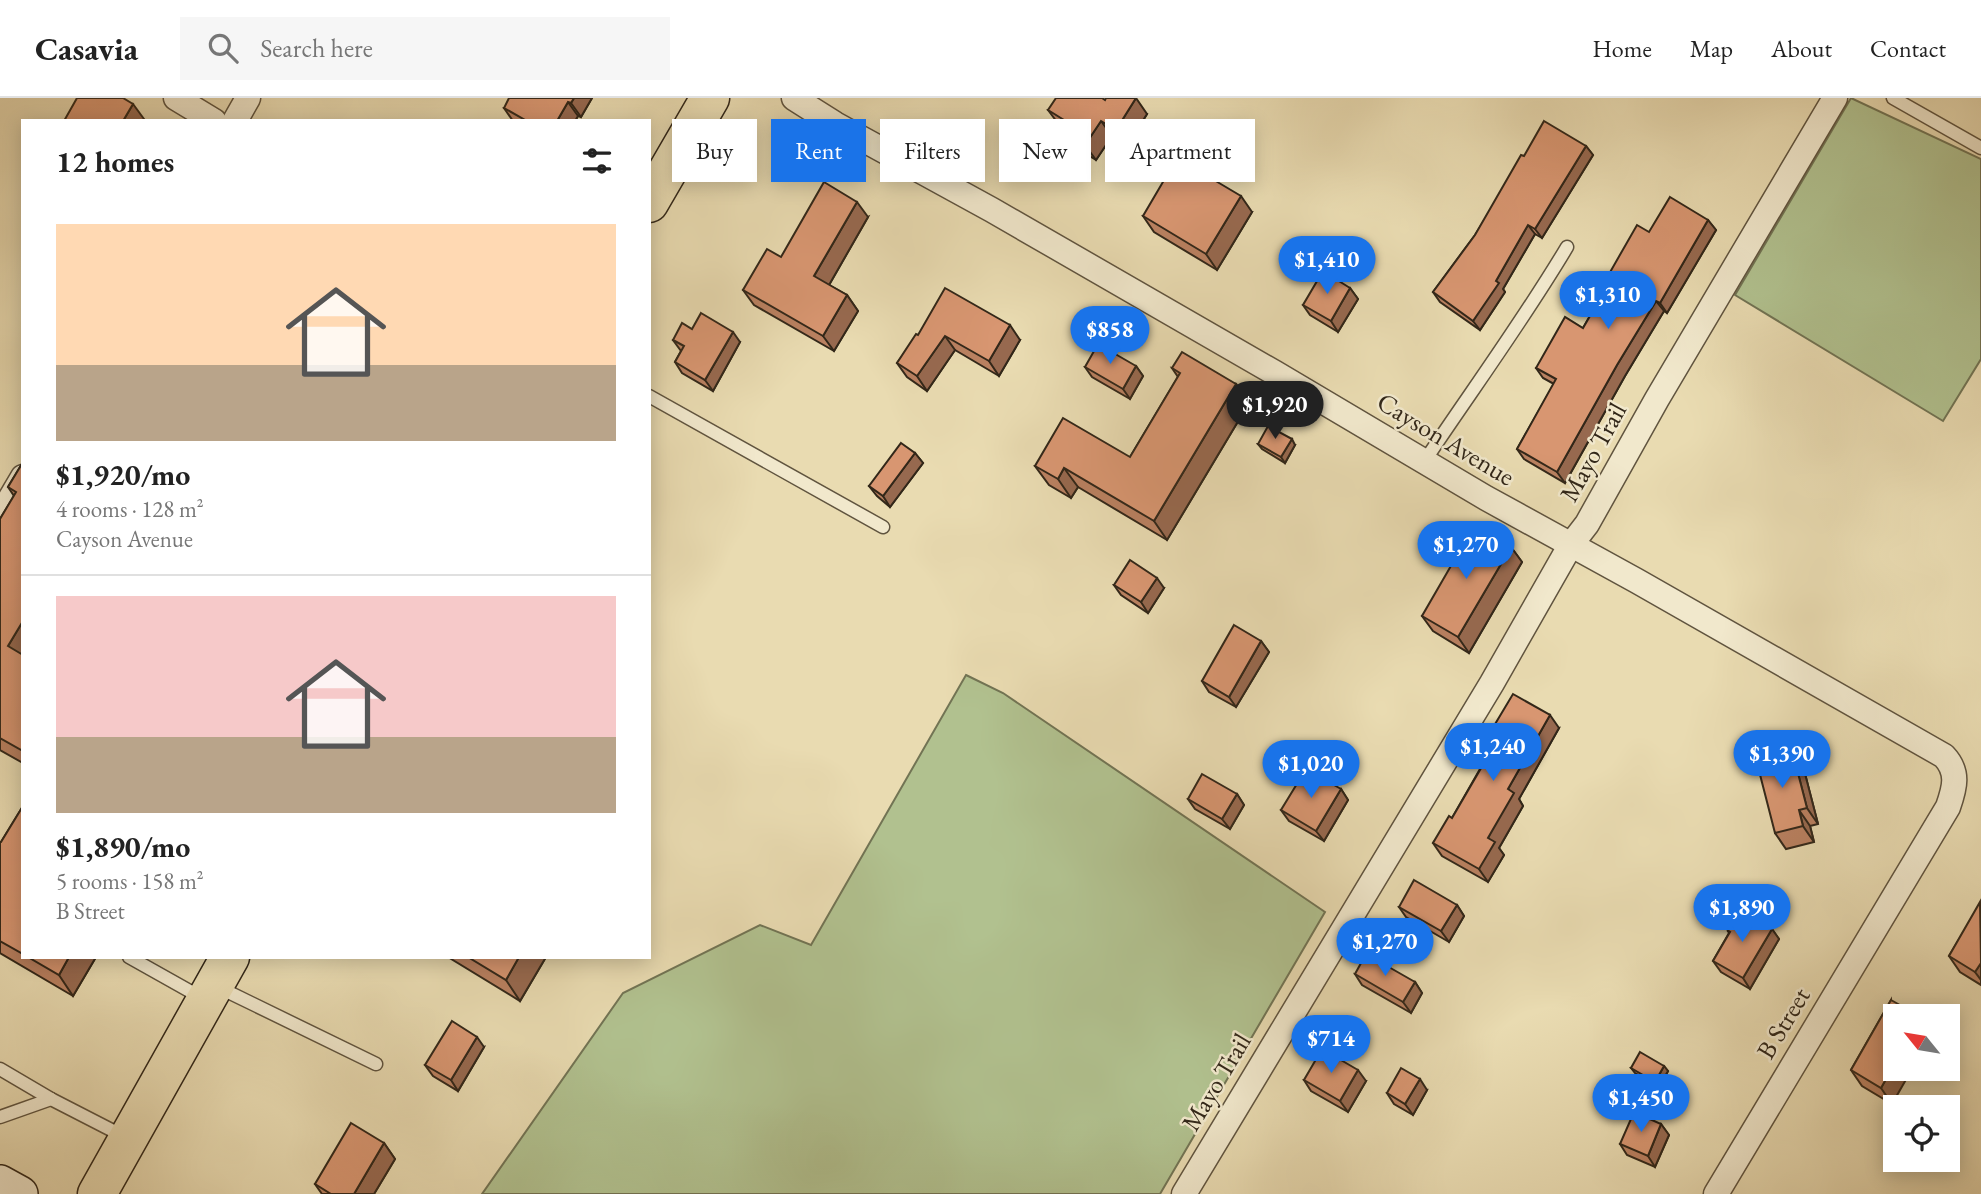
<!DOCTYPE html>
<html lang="en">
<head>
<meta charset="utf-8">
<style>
  :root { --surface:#fff; --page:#f6f6f6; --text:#222; --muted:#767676; --line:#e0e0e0; --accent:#1a73e8 }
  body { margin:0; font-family:"EB Garamond",serif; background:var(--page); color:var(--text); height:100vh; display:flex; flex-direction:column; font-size:26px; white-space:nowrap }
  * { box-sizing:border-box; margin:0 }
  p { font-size:23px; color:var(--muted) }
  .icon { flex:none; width:38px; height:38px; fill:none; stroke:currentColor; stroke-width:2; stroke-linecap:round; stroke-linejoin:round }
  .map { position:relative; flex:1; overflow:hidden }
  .sheet { position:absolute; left:21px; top:21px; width:630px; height:840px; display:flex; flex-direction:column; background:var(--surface); border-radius:0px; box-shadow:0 4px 18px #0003 }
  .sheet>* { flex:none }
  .banner { position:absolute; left:672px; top:21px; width:665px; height:63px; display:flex; gap:14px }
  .needle { width:46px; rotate:300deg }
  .controls { position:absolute; left:1883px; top:906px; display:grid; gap:14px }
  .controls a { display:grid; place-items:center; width:77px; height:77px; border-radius:0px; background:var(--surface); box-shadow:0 4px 18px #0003; font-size:35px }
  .price { position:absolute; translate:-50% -60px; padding:0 16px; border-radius:24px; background:var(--accent); color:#fff; font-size:23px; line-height:46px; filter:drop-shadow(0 2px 4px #0008) }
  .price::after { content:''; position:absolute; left:50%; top:42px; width:21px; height:16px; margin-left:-10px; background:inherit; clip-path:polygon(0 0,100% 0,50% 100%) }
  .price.active { background:#222; color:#fff }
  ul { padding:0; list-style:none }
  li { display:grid; align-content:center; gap:14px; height:371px; padding:0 35px }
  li+li { border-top:2px solid var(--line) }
  li span { display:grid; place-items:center; height:217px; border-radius:0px; color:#555 }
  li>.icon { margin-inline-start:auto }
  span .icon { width:126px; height:126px; fill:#fffc; stroke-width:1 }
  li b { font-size:30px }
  h2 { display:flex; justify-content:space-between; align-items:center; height:84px; padding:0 35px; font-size:30px }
  .tag { padding:0 24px; border-radius:0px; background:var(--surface); box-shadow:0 4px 18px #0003; font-size:24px; line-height:63px }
  .tag.active { background:var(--accent); color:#fff }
  header { display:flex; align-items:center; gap:42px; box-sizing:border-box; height:98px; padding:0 35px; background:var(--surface); border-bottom:2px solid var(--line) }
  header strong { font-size:33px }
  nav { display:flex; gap:38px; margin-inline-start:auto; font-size:24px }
  .search { width:490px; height:63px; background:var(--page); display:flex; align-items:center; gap:18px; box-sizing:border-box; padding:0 24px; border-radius:0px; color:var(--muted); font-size:26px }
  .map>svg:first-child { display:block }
  .green { fill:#b1c18f; stroke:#727454; stroke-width:2 }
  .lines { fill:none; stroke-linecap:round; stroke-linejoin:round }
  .lane-casing { stroke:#60543f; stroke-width:15 }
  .street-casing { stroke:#60543f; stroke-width:27 }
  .secondary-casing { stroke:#322719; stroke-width:38 }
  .primary-casing { stroke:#322719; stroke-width:41 }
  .lane { stroke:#f1e8cc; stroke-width:12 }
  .street { stroke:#f1e8cc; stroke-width:24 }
  .secondary { stroke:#f1e8cc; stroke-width:35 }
  .primary { stroke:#e9dbb1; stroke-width:38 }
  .wall { fill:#ba8161; stroke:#322719; stroke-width:2 }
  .shaded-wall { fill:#97694f; stroke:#322719; stroke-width:2 }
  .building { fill:#d89671; stroke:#322719; stroke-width:2 }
  .labels { text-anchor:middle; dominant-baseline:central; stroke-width:5; stroke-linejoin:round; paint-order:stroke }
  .street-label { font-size:26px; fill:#322719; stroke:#f1e8cc }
</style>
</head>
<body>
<header>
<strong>Casavia</strong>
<div class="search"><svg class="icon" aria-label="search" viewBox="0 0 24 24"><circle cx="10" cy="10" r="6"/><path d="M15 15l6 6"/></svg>Search here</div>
<nav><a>Home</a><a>Map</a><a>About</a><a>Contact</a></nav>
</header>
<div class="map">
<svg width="1981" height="1096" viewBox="0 0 1981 1096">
  <rect width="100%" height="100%" fill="#e9dbb1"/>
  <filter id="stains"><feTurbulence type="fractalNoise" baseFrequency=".00286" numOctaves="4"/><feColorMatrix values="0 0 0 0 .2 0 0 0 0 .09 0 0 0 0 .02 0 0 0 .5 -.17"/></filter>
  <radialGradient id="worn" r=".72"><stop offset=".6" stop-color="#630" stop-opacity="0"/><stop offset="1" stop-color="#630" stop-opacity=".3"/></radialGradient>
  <g class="green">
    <path d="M1851 0 1981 61V261L1943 323 1735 197Z"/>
    <path d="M966 577 1003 595 1325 814 1160 1096H482L623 895 760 827 811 847Z"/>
  </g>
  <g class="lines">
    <g class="lane-casing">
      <g id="lane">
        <path d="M1893 0 1981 50"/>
        <path d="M649 298 883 429"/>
        <path d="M1424 364C1472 292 1523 223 1567 149"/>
        <path d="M129 859 202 900"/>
        <path d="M218 889 376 966"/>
        <path d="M0 971 51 1001 125 1039"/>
        <path d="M0 1019 51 1001"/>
      </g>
    </g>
    <g class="street-casing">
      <g id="street">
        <path d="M176 0 214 23"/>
        <path d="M794 0 835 26 992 112 1275 275 1486 400 1637 483 1944 658C1959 674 1955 689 1948 709L1716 1096"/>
        <path d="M235 23 248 0"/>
        <path d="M0 418 23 379"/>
        <path d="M1184 1096 1492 585 1570 448 1587 426 1657 301 1835 0"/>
      </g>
    </g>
    <g class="secondary-casing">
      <path id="secondary" d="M0 1085 20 1096"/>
    </g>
    <g class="primary-casing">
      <g id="primary">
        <path d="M649 105 710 0"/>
        <path d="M97 1096 230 859"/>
      </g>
    </g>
    <use href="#lane" class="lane"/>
    <use href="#street" class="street"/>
    <use href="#secondary" class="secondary"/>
    <use href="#primary" class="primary"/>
  </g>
  <g class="wall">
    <path d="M592 0 581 19 578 18 575 23H513L504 10Z"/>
    <path d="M1105 2 1147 16 1127 48 1112 38 1096 62 1070 46 1059 30 1060 28 1048 12Z"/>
    <path d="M1586 48 1593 57 1542 140 1535 136 1503 191 1505 194 1480 232 1440 204 1433 194 1475 137 1524 58Z"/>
    <path d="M1252 114 1217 172 1154 134 1143 118Z"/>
    <path d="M868 119 829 187 847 197 858 213 834 253 754 207 743 192 781 159Z"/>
    <path d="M1708 122 1716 132 1667 215 1664 213 1625 278 1565 385 1524 361 1517 351 1554 286 1543 280 1536 270 1583 230 1612 180 1609 176 1649 134Z"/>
    <path d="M1350 190 1358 201 1338 234 1310 217 1303 207Z"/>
    <path d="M692 231 740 244 713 293 682 275 675 264 681 253 673 242Z"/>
    <path d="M918 237 1020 242 999 278 955 252 927 293 907 279 897 265Z"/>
    <path d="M1136 268 1143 278 1130 301 1092 279 1085 269Z"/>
    <path d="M1172 270 1236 286 1249 305 1167 442 1078 389 1071 400 1049 387 1035 368 1130 359 1178 279Z"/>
    <path d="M1258 346 1295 347 1285 365 1262 351Z"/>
    <path d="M915 355 923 365 890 409 877 398 869 388Z"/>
    <path d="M23 364V665L0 652V421L14 398 8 389Z"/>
    <path d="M1511 449 1522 464 1469 555 1433 533 1422 518Z"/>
    <path d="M1114 487 1164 490 1148 515 1121 497Z"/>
    <path d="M1261 543 1269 554 1236 609 1209 594 1202 583Z"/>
    <path d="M1559 630 1519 701 1523 708 1499 750 1504 757 1488 784 1442 758 1433 745 1452 720 1488 657 1482 648Z"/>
    <path d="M1792 652 1803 668 1818 726 1810 728 1814 744 1786 751 1775 735Z"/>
    <path d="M1341 691 1348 702 1324 743 1289 723 1281 712Z"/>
    <path d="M1237 696 1244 707 1230 731 1195 711 1188 701Z"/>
    <path d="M23 708V859H96L73 898 0 855V744H1Z"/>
    <path d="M1981 805V887L1960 874 1949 858Z"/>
    <path d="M1457 807 1464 818 1449 844 1406 819 1399 809Z"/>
    <path d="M1772 831 1779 841 1750 891 1721 874 1713 863 1729 835 1728 833Z"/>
    <path d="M448 859H546L520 903Z"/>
    <path d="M1355 876 1415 884 1422 895 1411 915 1362 887Z"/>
    <path d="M1891 902 1892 1006 1862 988 1851 972Z"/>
    <path d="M484 949 458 993 433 978 425 967Z"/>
    <path d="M1664 968 1668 973 1659 989 1635 975 1631 970Z"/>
    <path d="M1304 982 1366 983 1348 1014 1311 993Z"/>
    <path d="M1427 992 1413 1017 1394 1006 1387 995Z"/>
    <path d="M1661 1026 1669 1037 1655 1069 1627 1057 1620 1046Z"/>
    <path d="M384 1045 395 1061 374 1096H322L315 1086Z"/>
  </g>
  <g class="shaded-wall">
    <path d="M574 0H592L581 19 571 5Z"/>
    <path d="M1136 0 1147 16 1127 48 1116 32Z"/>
    <path d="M568 4 578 18 575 23H557Z"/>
    <path d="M133 6 144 21 143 23H123Z"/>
    <path d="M1101 23 1112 38 1096 62 1085 47Z"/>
    <path d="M1586 48 1593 57 1542 140 1535 131Z"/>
    <path d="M1241 98 1252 114 1217 172 1206 156Z"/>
    <path d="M857 104 868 119 825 194 814 178Z"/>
    <path d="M1708 122 1716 132 1667 215 1660 205Z"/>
    <path d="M1528 127 1535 136 1503 191 1505 194 1480 232 1473 223Z"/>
    <path d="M1350 190 1358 201 1338 234 1331 223Z"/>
    <path d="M847 197 858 213 834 253 823 238Z"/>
    <path d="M1656 203 1664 213 1625 278 1565 385 1557 374 1617 267Z"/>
    <path d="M1010 227 1020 242 999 278 989 263Z"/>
    <path d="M733 234 740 244 713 293 705 282Z"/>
    <path d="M945 238 955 252 927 293 917 278Z"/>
    <path d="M1136 268 1143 278 1130 301 1123 291Z"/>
    <path d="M1236 286 1249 305 1167 442 1154 423Z"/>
    <path d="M1292 341 1295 347 1285 365 1281 359Z"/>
    <path d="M915 355 923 365 890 409 883 398Z"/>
    <path d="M1064 370 1078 389 1071 400 1058 381Z"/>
    <path d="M1511 449 1522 464 1469 555 1458 539Z"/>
    <path d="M1157 480 1164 490 1148 515 1141 504Z"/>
    <path d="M23 523V567L8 548Z"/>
    <path d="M1261 543 1269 554 1236 609 1229 599Z"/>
    <path d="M1550 617 1559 630 1519 701 1523 708 1499 750 1504 757 1488 784 1479 771 1488 740 1508 691Z"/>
    <path d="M1792 652 1803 668 1818 726 1807 710Z"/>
    <path d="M1341 691 1348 702 1324 743 1316 733Z"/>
    <path d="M1237 696 1244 707 1230 731 1222 721Z"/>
    <path d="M1799 712 1810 728 1814 744 1803 728Z"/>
    <path d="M1457 807 1464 818 1449 844 1441 833Z"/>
    <path d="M1772 831 1779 841 1750 891 1743 880Z"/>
    <path d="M69 859H96L73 898 59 877Z"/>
    <path d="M519 859H546L520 903 506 882Z"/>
    <path d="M1981 865V882L1975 874Z"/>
    <path d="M1415 884 1422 895 1411 915 1403 904Z"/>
    <path d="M477 939 484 949 458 993 451 982Z"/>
    <path d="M1895 965V971H1912L1892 1006 1881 990Z"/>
    <path d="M1664 968 1668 973 1659 989 1655 984Z"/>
    <path d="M1358 972 1366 983 1348 1014 1340 1003Z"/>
    <path d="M1420 981 1427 992 1413 1017 1405 1006Z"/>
    <path d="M1661 1026 1669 1037 1655 1069 1648 1058Z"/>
    <path d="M384 1045 395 1061 374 1096H354Z"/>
  </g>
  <g class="building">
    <path d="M77 0H123L133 6 123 23H64Z"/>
    <path d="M509 0H574L571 5 568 4 557 23H527L504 10Z"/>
    <path d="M1056 0H1102L1105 2 1106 0H1136L1116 32 1101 23 1085 47 1059 30 1064 22 1048 12Z"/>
    <path d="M1544 23 1586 48 1535 131 1528 127 1496 183 1499 185 1473 223 1433 194 1475 137 1521 57 1524 58Z"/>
    <path d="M1177 60 1241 98 1206 156 1143 118Z"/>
    <path d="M824 84 857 104 814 178 847 197 823 238 743 192 767 151 781 159Z"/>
    <path d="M1670 99 1708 122 1660 205 1656 203 1617 267 1557 374 1517 351 1556 281 1536 270 1565 219 1583 230 1613 178 1609 176 1637 127 1649 134Z"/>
    <path d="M1323 173 1350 190 1331 223 1303 207Z"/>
    <path d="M945 190 1010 227 989 263 945 238 917 278 897 265 916 236 918 237Z"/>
    <path d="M701 215 733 234 705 282 675 264 684 248 673 242 682 225 692 231Z"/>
    <path d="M1098 246 1136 268 1123 291 1085 269Z"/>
    <path d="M1182 254 1236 286 1154 423 1064 370 1058 381 1035 368 1063 320 1130 359 1180 275 1172 270Z"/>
    <path d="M1268 328 1292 341 1281 359 1258 346Z"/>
    <path d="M901 345 915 355 883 398 869 388Z"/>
    <path d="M23 364V523L8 548 23 557V653L0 640V421L16 394 8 389Z"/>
    <path d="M1474 428 1511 449 1458 539 1422 518Z"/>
    <path d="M1130 462 1157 480 1141 504 1114 487Z"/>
    <path d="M1234 527 1261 543 1229 599 1202 583Z"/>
    <path d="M1513 596 1550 617 1508 691 1514 695 1488 740 1495 744 1479 771 1433 745 1449 718 1452 720 1491 653 1482 648Z"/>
    <path d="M1792 652 1807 710 1799 712 1803 728 1775 735 1756 661Z"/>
    <path d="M1306 671 1341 691 1316 733 1281 712Z"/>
    <path d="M1202 676 1237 696 1222 721 1188 701Z"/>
    <path d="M23 708V856L0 843V744H1Z"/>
    <path d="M1414 782 1457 807 1441 833 1399 809Z"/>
    <path d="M1980 804 1981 865 1975 874 1949 858Z"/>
    <path d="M1740 812 1772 831 1743 880 1713 863 1730 834 1728 833Z"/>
    <path d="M1366 856 1415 884 1403 904 1355 876Z"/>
    <path d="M28 859H69L59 877Z"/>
    <path d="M468 859H519L506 882Z"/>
    <path d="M1891 902 1921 919H1895V965L1881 990 1851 972Z"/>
    <path d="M452 923 477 939 451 982 425 967Z"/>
    <path d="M1322 951 1358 972 1340 1003 1304 982Z"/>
    <path d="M1640 954 1664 968 1655 984 1631 970Z"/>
    <path d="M1401 970 1420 981 1405 1006 1387 995Z"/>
    <path d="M1634 1014 1661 1026 1648 1058 1620 1046Z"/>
    <path d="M351 1025 384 1045 354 1096H331L315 1086Z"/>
  </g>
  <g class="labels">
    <g class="street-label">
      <text transform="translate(1446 341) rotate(31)">Cayson Avenue</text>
      <text transform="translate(1593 354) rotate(-61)">Mayo Trail</text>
      <text transform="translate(1783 925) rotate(-59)">B Street</text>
      <text transform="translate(1216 984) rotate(-59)">Mayo Trail</text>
    </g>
  </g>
  <rect width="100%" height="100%" filter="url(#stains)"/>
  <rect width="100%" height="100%" fill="url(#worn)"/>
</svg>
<div class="controls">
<a><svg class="needle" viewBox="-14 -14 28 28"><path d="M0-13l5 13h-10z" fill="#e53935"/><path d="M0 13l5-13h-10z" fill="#767676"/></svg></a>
<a><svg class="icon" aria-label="locate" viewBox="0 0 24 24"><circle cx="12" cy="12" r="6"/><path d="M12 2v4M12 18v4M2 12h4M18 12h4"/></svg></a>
</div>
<b class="price" style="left:1327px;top:198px">$1,410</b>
<b class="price" style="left:1608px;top:233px">$1,310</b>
<b class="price" style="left:1110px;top:268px">$858</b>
<b class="price active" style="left:1275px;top:343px">$1,920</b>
<b class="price" style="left:1466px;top:483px">$1,270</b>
<b class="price" style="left:1493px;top:685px">$1,240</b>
<b class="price" style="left:1782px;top:692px">$1,390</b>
<b class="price" style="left:1311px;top:702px">$1,020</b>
<b class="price" style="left:1742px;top:846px">$1,890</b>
<b class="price" style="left:1385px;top:880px">$1,270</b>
<b class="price" style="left:1331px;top:977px">$714</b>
<b class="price" style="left:1641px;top:1036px">$1,450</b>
<div class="banner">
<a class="tag">Buy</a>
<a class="tag active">Rent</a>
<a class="tag">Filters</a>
<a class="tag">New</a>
<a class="tag">Apartment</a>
</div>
<section class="sheet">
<h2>12 homes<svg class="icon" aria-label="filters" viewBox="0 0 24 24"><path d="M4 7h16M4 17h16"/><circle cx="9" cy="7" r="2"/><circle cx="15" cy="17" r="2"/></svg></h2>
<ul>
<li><span style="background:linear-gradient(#ffd9b3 65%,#b9a48a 0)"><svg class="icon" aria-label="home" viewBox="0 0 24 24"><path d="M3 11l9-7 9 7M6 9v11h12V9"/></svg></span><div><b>$1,920/mo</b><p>4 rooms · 128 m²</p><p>Cayson Avenue</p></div></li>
<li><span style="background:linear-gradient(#f6c9c9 65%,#b9a48a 0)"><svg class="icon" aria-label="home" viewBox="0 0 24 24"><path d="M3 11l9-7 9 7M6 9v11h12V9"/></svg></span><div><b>$1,890/mo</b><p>5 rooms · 158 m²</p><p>B Street</p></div></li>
</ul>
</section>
</div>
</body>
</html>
